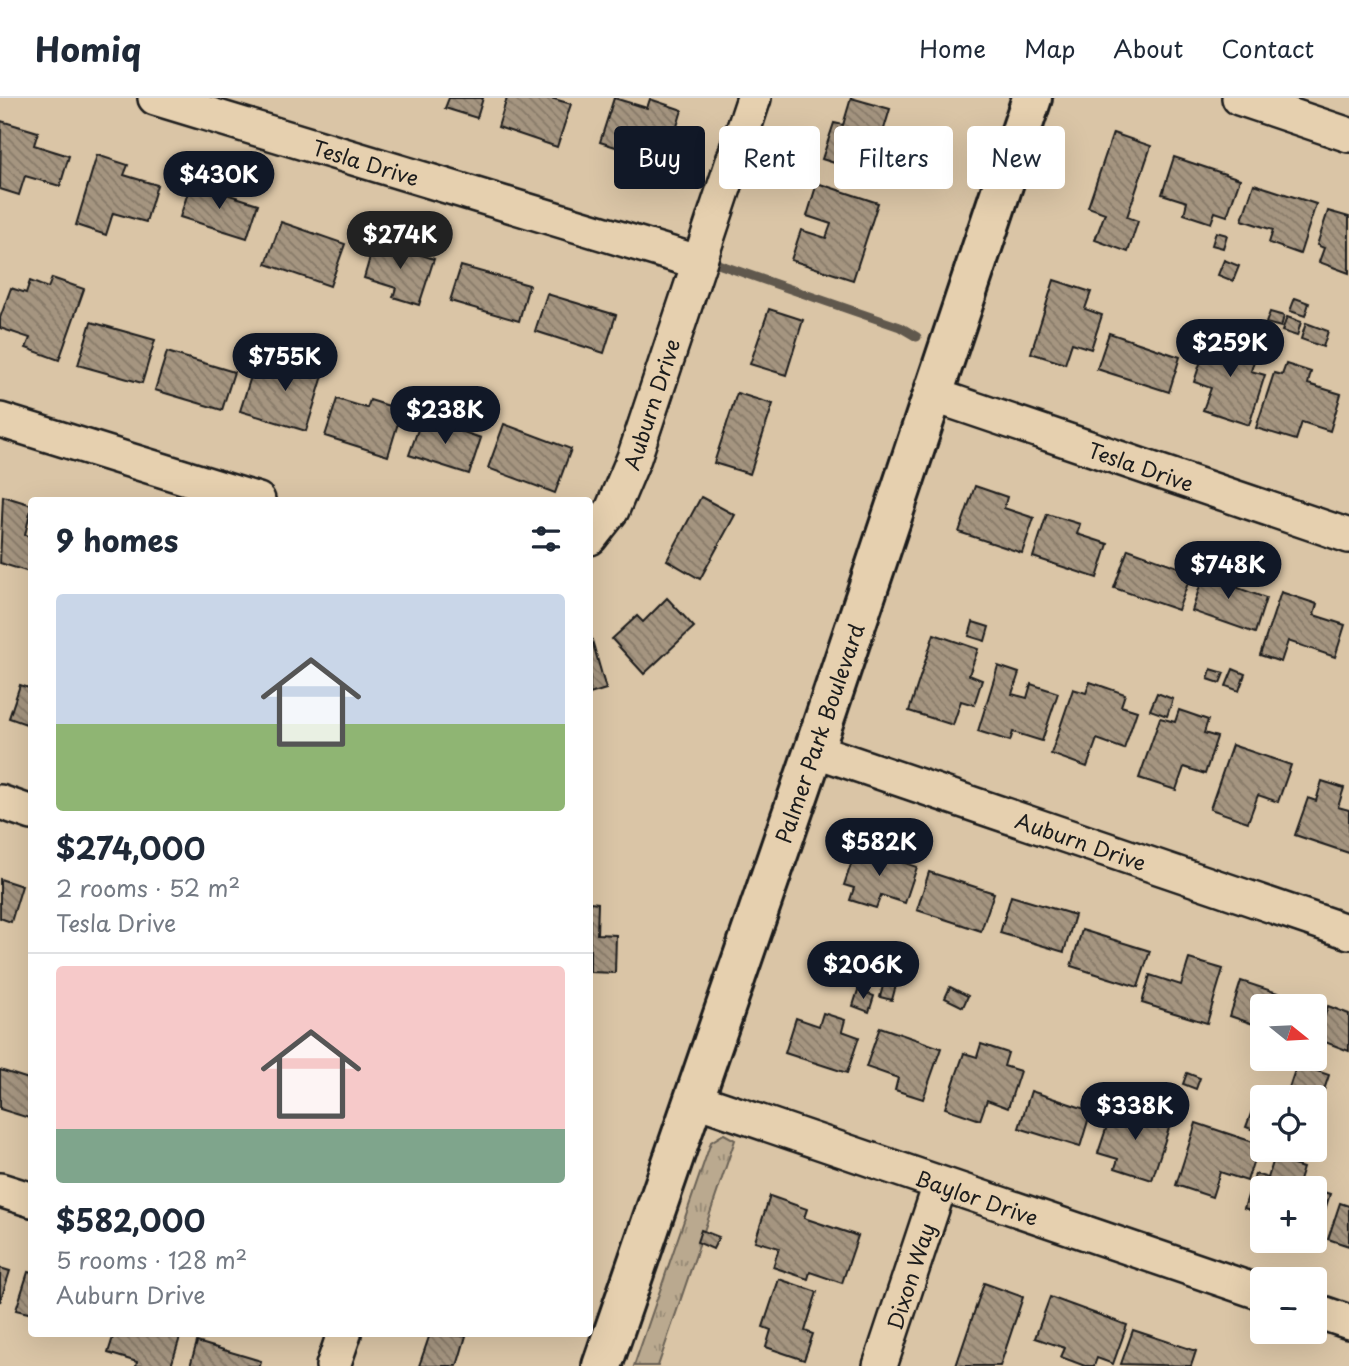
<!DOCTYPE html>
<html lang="en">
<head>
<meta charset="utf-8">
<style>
  :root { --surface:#fff; --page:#f6f6f7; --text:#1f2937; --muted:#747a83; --line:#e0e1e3; --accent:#111827 }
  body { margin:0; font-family:"Playpen Sans",sans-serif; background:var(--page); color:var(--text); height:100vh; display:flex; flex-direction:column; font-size:26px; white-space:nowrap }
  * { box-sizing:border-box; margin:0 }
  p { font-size:23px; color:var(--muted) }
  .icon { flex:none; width:38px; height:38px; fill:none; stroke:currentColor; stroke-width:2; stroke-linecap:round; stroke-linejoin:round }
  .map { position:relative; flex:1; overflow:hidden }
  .details { position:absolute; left:28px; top:399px; width:565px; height:840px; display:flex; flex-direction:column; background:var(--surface); border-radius:7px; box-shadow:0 7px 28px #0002 }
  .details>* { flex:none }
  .hud { position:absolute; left:614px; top:28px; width:628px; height:63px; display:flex; gap:14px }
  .needle { width:46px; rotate:108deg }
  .controls { position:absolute; left:1250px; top:896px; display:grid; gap:14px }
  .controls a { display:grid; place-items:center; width:77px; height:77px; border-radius:7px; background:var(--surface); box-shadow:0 7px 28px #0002; font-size:35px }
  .price { position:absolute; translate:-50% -60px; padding:0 16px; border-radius:24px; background:var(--accent); color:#fff; font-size:23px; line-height:46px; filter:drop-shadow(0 2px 4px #0008) }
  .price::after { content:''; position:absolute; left:50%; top:42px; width:21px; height:16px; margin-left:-10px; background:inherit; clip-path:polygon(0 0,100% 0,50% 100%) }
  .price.current { background:#222; color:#fff }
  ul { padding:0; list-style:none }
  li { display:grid; align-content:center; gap:14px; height:371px; padding:0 28px }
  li+li { border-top:2px solid var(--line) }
  li span { display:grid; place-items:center; height:217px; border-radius:7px; color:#555 }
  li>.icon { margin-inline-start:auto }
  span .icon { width:126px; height:126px; fill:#fffc; stroke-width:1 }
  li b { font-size:30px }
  h2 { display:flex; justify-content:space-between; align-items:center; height:84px; padding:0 28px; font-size:30px }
  .pill { padding:0 24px; border-radius:7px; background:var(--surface); box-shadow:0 7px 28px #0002; font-size:24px; line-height:63px }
  .pill.current { background:var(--accent); color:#fff }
  header { display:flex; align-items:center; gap:42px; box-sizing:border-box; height:98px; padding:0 35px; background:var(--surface); border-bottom:2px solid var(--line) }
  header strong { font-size:33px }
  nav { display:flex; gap:38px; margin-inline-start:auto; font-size:24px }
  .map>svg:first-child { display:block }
  .grass { fill:url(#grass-tufts); stroke:#6b6256; stroke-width:2 }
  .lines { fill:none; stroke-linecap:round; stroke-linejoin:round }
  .stream { stroke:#60594e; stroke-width:9 }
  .building { fill:url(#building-back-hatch); stroke:#1c1c1c; stroke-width:2 }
  .minor-casing { stroke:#1c1c1c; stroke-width:38 }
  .secondary-casing { stroke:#1c1c1c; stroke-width:44 }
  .minor { stroke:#e6d0af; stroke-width:33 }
  .secondary { stroke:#e6d0af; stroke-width:38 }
  .labels { text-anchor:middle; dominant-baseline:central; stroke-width:5; stroke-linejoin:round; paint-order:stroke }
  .street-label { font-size:21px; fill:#1c1c1c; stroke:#e6d0af }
</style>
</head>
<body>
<header>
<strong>Homiq</strong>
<nav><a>Home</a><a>Map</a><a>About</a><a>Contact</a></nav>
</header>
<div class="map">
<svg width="1349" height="1268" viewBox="0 0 1349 1268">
  <defs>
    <pattern id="grass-tufts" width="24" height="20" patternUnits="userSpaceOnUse" patternTransform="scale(1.75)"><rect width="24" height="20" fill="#baa98f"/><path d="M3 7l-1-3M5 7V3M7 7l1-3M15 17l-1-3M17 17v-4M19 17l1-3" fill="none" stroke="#968974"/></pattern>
    <pattern id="building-back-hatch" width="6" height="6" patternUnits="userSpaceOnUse" patternTransform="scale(1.75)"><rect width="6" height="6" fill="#a59580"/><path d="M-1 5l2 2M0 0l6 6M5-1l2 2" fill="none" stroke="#867968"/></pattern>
  </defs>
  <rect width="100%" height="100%" fill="#dac5a6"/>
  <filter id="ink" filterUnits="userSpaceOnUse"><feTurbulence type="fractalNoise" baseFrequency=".0143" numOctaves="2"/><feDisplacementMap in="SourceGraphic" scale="14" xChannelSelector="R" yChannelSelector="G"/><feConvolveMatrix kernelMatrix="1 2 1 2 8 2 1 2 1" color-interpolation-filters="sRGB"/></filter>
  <g filter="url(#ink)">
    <path class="grass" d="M724 1036 735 1042 658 1268H634L711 1044Z"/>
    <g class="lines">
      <path class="stream" d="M718 166 900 229 917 239"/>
    </g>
    <g class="building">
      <path d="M449 0H483L477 20 445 10Z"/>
      <path d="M507 0H551L571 6 557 49 498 29Z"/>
      <path d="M614 0 647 10 650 1 682 12 666 65 600 44Z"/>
      <path d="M851 0 890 11 881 41 899 47 888 82 822 61 834 25 843 27Z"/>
      <path d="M1 23 38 34 34 47 69 58 60 88 25 78 19 97 0 91Z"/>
      <path d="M1113 35 1151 48 1127 119 1138 123 1128 154 1095 142 1105 115 1088 109Z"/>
      <path d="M97 57 128 67 124 77 157 87 146 124 113 115 106 137 76 127Z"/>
      <path d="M1174 59 1240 81 1227 118 1215 114 1211 125 1184 116 1187 104 1162 96Z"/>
      <path d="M191 85 258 106 247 140 180 119Z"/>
      <path d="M817 85 878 105 853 182 791 162 801 132 826 140 831 126 807 118Z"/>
      <path d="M1254 86 1316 106 1300 156 1269 145 1273 132 1242 122Z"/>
      <path d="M1328 113 1349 119V175L1319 164 1324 150 1317 147Z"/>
      <path d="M281 124 345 146 330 188 266 166Z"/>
      <path d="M1216 134 1227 137 1223 150 1212 147Z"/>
      <path d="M375 142 434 161 419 207 393 199 396 190 364 180Z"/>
      <path d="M1224 162 1239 168 1233 183 1218 177Z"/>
      <path d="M461 168 529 187 519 223 450 203Z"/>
      <path d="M52 180 84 191 59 262 26 250 30 240 0 230V220L11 190 26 195 30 183 48 190Z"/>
      <path d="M1054 182 1091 194 1085 211 1102 217 1091 251 1072 245 1065 266 1031 255Z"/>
      <path d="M547 196 616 217 604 255 535 233Z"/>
      <path d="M1295 200 1309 205 1305 218 1290 213Z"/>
      <path d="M769 211 803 222 786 277 750 266Z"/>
      <path d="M1270 214 1284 218 1281 229 1266 225Z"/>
      <path d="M1287 219 1301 224 1297 238 1282 233Z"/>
      <path d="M91 224 155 242 142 285 78 267Z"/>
      <path d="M1306 225 1328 233 1323 249 1301 241Z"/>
      <path d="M1109 235 1180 259 1169 294 1097 271Z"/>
      <path d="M1210 235 1258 250 1251 273 1265 277 1249 327 1203 312 1211 290 1194 284Z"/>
      <path d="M167 254 234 274 222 312 155 292Z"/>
      <path d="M291 257 326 268 306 333 240 313 254 269 284 278Z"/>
      <path d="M1286 266 1311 274 1308 286 1341 296 1330 333 1302 324 1296 342 1256 330 1274 275 1282 277Z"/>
      <path d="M737 295 773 306 750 376 714 365Z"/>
      <path d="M337 301 367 310 370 302 402 312 388 358 325 338Z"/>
      <path d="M422 320 481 340 469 376 409 357Z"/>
      <path d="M504 326 571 351 555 395 488 370Z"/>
      <path d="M975 388 1007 399 1004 410 1034 420 1022 455 959 434Z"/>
      <path d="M3 398 32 407 25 437 32 439V475L0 465Z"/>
      <path d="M701 399 735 417 700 481 667 462Z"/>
      <path d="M1047 416 1080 426 1077 436 1108 446 1097 480 1033 459Z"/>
      <path d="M1128 451 1192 474 1178 512 1114 490Z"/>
      <path d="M1206 469 1241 481 1238 490 1266 500 1255 535 1192 513Z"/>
      <path d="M1281 494 1317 506 1314 517 1345 527 1335 559 1288 543 1281 564 1260 557Z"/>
      <path d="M667 500 694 529 644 576 612 541 637 518 643 524Z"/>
      <path d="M973 524 989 529 985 543 969 538Z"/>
      <path d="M590 535 606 591 590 596Z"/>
      <path d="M934 536 978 551 969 577 982 582 974 607 961 603 953 627 909 613Z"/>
      <path d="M998 568 1019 575 1012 596 1027 600 1031 586 1058 595 1042 643 1013 634 1010 643 978 633Z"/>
      <path d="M1211 571 1224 575 1220 585 1208 581Z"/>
      <path d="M1233 571 1245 576 1239 593 1226 588Z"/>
      <path d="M1090 584 1125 596 1121 608 1137 613 1124 651 1097 641 1087 669 1051 656 1073 591 1086 595Z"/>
      <path d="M20 587 32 591V628L9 620Z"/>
      <path d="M1157 595 1173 601 1167 618 1150 612Z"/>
      <path d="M1179 612 1208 622 1204 635 1217 639 1205 676 1184 669 1176 692 1139 680 1160 620 1175 624Z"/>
      <path d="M1232 647 1291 667 1278 704 1258 697 1248 724 1210 711Z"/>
      <path d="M1322 683 1344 690 1338 709 1349 712V755L1295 737 1308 700 1316 703Z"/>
      <path d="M857 749 917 769 905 805 881 797 876 810 850 802 854 790 844 787Z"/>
      <path d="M929 774 994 795 981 833 917 812Z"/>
      <path d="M0 781 22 788 11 824 0 820Z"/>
      <path d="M1011 798 1075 817 1064 854 1000 835Z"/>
      <path d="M590 804 598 805 597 836 616 837 615 875 590 874Z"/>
      <path d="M1082 832 1150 853 1138 889 1071 868Z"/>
      <path d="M1189 861 1223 871 1207 925 1142 905 1150 877 1181 887Z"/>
      <path d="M1241 883 1311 906V908H1262V929L1230 918Z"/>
      <path d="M884 884 896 887 892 902 880 899Z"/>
      <path d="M950 889 968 898 963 909 945 900Z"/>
      <path d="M858 892 874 898 869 914 853 908Z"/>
      <path d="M1328 908 1349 916V953L1317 941Z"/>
      <path d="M823 915 845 922 842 933 859 939 847 975 785 955 796 920 819 928Z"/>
      <path d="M880 929 941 950 923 1001 895 992 898 980 866 969Z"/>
      <path d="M981 946 1008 955 1004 968 1020 973 1008 1010 987 1002 980 1022 945 1010 964 955 977 959Z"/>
      <path d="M1297 966 1329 977 1318 1010 1314 1009V999H1286Z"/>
      <path d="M0 972 32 982V1021L0 1011Z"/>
      <path d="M1187 975 1200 980 1196 991 1183 986Z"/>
      <path d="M1031 993 1091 1013 1080 1049 1019 1030Z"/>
      <path d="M1134 1006 1151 1012 1149 1020 1170 1027 1152 1082 1115 1070 1118 1061 1098 1055 1111 1016 1129 1022Z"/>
      <path d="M1252 1013 1262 1018 1261 1035 1246 1029Z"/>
      <path d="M1196 1025 1259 1046 1247 1083 1220 1074 1212 1099 1176 1087Z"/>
      <path d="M1274 1061 1303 1070 1298 1086 1311 1090H1262V1116L1244 1110 1255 1076 1268 1080Z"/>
      <path d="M1314 1091 1330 1096 1318 1134 1314 1132Z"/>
      <path d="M770 1098 807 1111 804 1120 858 1138 842 1185 810 1174 808 1181 773 1169 779 1150 755 1143Z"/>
      <path d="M1340 1105 1349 1108V1148L1328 1141Z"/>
      <path d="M701 1132 719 1139 713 1151 697 1144Z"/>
      <path d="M0 1170 10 1173 0 1204Z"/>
      <path d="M28 1174 32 1175V1216L16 1212Z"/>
      <path d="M779 1181 817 1194 805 1233 813 1236 804 1262 766 1249 771 1232 763 1229Z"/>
      <path d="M984 1185 1023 1199 1000 1268H956Z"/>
      <path d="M1050 1199 1127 1227 1113 1266 1097 1260 1094 1268H1085L1061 1259 1065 1250 1035 1240Z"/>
      <path d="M1133 1232 1196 1253 1191 1268 1121 1266Z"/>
      <path d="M114 1236H181L171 1268H136L137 1264 108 1255Z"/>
      <path d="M430 1236 466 1238 457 1268H419Z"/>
      <path d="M197 1244 261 1263 260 1268H190Z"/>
    </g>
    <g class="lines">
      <g class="minor-casing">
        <g id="minor">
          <path d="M155 0 698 164"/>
          <path d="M1239 0 1349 37"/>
          <path d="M933 297 1349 438"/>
          <path d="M0 322 258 402"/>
          <path d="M590 440 612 412 634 360 754 0"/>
          <path d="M814 652 1349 834"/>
          <path d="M0 704 32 715"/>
          <path d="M693 1001 1262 1195"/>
          <path d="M0 1092 32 1102"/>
          <path d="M1314 1212 1349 1224"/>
          <path d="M333 1268 344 1236"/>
          <path d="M880 1268 940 1087"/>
        </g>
      </g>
      <g class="secondary-casing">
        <path id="secondary" d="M602 1268 814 652 1032 0"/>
      </g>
      <use href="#minor" class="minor"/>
      <use href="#secondary" class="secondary"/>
    </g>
  </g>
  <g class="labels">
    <g class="street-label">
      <text transform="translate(366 64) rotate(17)">Tesla Drive</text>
      <text transform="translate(651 306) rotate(-72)">Auburn Drive</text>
      <text transform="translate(1141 368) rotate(19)">Tesla Drive</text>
      <text transform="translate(819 635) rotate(-71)">Palmer Park Boulevard</text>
      <text transform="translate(1081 743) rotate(19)">Auburn Drive</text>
      <text transform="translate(977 1099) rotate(19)">Baylor Drive</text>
      <text transform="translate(910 1178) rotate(-72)">Dixon Way</text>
    </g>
  </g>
</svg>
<div class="controls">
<a><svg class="needle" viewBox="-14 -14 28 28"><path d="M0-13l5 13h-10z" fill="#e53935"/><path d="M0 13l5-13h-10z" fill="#747a83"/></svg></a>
<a><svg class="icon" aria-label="locate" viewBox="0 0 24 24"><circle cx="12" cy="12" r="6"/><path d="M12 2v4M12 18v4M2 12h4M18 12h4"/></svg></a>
<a>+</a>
<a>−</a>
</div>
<b class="price" style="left:219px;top:113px">$430K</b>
<b class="price current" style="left:400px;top:173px">$274K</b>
<b class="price" style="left:1230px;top:281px">$259K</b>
<b class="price" style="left:285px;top:295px">$755K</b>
<b class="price" style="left:445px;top:348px">$238K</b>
<b class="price" style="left:1228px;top:503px">$748K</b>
<b class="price" style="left:879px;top:780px">$582K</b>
<b class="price" style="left:863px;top:903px">$206K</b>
<b class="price" style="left:1135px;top:1044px">$338K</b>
<div class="hud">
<a class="pill current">Buy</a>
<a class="pill">Rent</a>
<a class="pill">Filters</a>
<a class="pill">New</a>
</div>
<section class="details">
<h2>9 homes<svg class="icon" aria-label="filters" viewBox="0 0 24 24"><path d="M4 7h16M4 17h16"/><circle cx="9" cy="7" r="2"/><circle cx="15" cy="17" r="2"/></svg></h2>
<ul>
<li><span style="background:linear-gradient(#c9d6e8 60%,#8fb573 0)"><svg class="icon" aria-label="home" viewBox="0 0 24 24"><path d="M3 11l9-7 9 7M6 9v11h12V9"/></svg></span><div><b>$274,000</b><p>2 rooms · 52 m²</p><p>Tesla Drive</p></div></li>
<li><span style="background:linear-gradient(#f6c9c9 75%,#7fa58c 0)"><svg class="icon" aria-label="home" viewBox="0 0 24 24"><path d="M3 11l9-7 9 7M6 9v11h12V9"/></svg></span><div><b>$582,000</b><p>5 rooms · 128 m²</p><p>Auburn Drive</p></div></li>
</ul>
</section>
</div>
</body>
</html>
